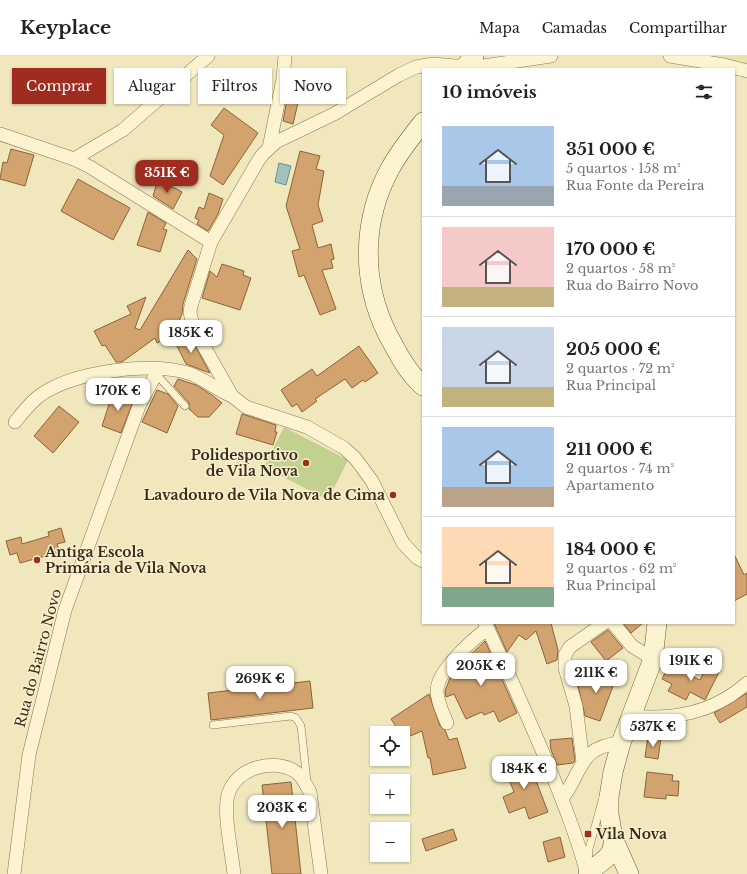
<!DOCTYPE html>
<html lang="pt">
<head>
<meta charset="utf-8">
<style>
  :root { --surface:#fff; --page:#f2f2f2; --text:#222; --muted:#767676; --line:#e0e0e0; --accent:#9f2c1f }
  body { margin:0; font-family:"Libre Baskerville",serif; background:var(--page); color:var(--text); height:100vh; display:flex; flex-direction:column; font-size:15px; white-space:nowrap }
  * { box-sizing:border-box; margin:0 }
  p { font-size:13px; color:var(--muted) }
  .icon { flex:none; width:22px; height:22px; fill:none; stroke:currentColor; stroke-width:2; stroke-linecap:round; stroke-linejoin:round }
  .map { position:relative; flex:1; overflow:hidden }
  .drawer { position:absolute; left:422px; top:12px; width:313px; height:556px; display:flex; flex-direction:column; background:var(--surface); border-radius:0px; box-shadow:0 1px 3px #0004 }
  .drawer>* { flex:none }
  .banner { position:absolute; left:12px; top:12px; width:350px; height:36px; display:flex; gap:8px }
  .buttons { position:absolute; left:370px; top:670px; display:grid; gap:8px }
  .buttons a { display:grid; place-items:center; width:40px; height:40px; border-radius:0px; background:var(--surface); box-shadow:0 1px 3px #0004; font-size:20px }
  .price { position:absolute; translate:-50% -34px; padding:0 9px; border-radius:8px; background:#fff; color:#222; font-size:13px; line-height:26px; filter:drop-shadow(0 1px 2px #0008) }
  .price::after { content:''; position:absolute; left:50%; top:24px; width:12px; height:9px; margin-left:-6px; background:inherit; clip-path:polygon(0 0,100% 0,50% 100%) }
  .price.active { background:var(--accent); color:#fff }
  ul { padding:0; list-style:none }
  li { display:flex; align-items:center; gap:12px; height:100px; padding:0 20px }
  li+li { border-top:1px solid var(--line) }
  li span { display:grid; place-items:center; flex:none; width:112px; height:80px; border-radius:0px; color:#555 }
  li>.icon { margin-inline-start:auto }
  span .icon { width:48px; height:48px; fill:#fffc; stroke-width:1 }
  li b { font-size:17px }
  h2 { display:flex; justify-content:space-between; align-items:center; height:48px; padding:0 20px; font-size:17px }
  .pill { padding:0 14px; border-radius:0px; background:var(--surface); box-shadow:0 1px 3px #0004; font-size:14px; line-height:36px }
  .pill.active { background:var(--accent); color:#fff }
  header { display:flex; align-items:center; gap:24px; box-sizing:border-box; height:56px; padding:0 20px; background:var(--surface); border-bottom:1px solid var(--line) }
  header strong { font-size:19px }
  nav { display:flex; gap:22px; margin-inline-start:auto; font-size:14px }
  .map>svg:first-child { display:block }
  .farmland { fill:#e8e4a9 }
  .green { fill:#c2d090 }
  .water { fill:#a1c2bc; stroke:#68918b }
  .building { fill:#d3a36f; stroke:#8c6238 }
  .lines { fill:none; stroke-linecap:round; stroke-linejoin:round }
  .lane-casing { stroke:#8b7754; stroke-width:8 }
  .street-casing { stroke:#8b7754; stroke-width:14 }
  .secondary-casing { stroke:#6c5838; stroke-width:20 }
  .lane { stroke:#fcf3d1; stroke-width:7 }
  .street { stroke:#fcf3d1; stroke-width:13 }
  .secondary { stroke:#fcf3d1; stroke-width:19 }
  .poi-dot { fill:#9f2c1f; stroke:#f8f0cd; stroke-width:1.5 }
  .labels { text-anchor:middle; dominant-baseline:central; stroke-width:3; stroke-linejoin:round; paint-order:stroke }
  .poi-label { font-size:14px; font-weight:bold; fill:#392c1b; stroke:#f8f0cd; text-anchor:end }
  .street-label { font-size:14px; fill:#392c1b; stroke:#f8f0cd }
</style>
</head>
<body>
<header>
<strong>Keyplace</strong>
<nav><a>Mapa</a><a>Camadas</a><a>Compartilhar</a></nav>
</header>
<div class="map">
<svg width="747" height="818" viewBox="0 0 747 818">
  <rect width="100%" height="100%" fill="#f1e7bd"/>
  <path class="farmland" d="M708 0H747V9Z"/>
  <path class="green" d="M284 371 348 404 328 444 264 411Z"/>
  <path class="water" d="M279 107 291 110 286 129 275 126Z"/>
  <g class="building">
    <path d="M290 27 302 30 293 68 283 65Z"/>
    <path d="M224 52 258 77 223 129 210 120 224 79 211 69Z"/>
    <path d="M11 93 34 99 25 130 0 123 3 106 7 107Z"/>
    <path d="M300 95 320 100 316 113 324 115 318 149 323 165 312 169 318 192 331 188 334 203 331 204 333 212 322 214 336 253 320 259 304 219 299 221 292 195 300 193 286 150Z"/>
    <path d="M78 123 130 152 113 184 61 155Z"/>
    <path d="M158 123 182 136 173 153 153 140Z"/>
    <path d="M209 137 223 143 218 158 208 175 197 168 199 164 195 162 199 151 204 153Z"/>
    <path d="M148 156 166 167 163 173 167 174 160 196 137 189Z"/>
    <path d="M188 194 197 203 183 248 182 258 173 279 157 287 155 282 122 306H116L105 289 102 290 94 275 131 258 127 250 146 241 135 272 140 274Z"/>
    <path d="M222 208 244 215 243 219 251 222 240 254 202 242 210 215 217 221Z"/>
    <path d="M189 279 210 317 186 308 175 286Z"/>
    <path d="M359 290 378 317 365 326 363 324 352 332 345 323 315 343 317 345 302 356 297 348 292 351 281 334 312 313 317 320Z"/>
    <path d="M178 323 196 329 212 339 222 347 209 361H198L189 353V347L174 330Z"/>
    <path d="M157 334 168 338 178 350 167 377 142 366Z"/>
    <path d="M113 336 134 343 121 377 102 370Z"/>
    <path d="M59 350 79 366 53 397 34 380Z"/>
    <path d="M242 358 276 369 275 376H277L273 389 236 378Z"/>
    <path d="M61 472 65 486 57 488 60 496 20 507 17 497 10 499 6 485 21 481 22 488 49 480 48 476Z"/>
    <path d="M734 498 744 519 747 517V538L734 545Z"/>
    <path d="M494 567H551L558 594 557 604 547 608 536 575 526 584 519 579 507 596Z"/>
    <path d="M623 567H643L631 577Z"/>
    <path d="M608 574 623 592 606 605 591 586Z"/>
    <path d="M485 585 517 657 499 666 494 655 484 659 482 656 466 663 454 638 446 641 445 635 450 622 463 606Z"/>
    <path d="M708 608 720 614 705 644 690 636 686 644 668 635 672 628 662 623 669 609 700 624Z"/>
    <path d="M599 615 616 622 600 665 585 660 577 625Z"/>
    <path d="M310 625 313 652 211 664 208 637Z"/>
    <path d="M747 637V651L720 667 714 657Z"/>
    <path d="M429 638 440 670 445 674 449 684 457 682 466 712 433 719 430 702H428L422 675 403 683V677H400L391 663Z"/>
    <path d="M648 680 661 682 658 703 645 701Z"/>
    <path d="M572 682 575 705 573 707 557 709 551 694 550 684Z"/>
    <path d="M527 701 548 756 529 763 525 751 509 757 503 741 514 736 504 711Z"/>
    <path d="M647 716 673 719 672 725H679L678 740 666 739V743L644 741Z"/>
    <path d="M291 726 301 818H272L262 729Z"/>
    <path d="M453 773 457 784 426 795 422 783Z"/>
    <path d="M560 781 565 801 548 806 543 786Z"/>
  </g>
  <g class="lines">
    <g class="lane-casing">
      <g id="lane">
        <path d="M156 318 185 350"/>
        <path d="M213 669 291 660 296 662 301 670 307 726"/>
        <path d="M588 806 589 793 603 741"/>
      </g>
    </g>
    <g class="street-casing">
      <g id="street">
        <path d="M670 0 724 9 747 15"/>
        <path d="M0 78 74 103 90 111 211 186"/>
        <path d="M269 92 283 23 285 0"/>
        <path d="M74 103 123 74 208 0"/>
        <path d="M15 366C24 355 33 343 45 336 80 315 150 306 188 317 204 322 216 334 232 340"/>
        <path d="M423 505 417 502 403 487 372 425 355 402 344 392 307 371 246 351 232 340 193 271 190 256 191 250 211 186 258 105 263 98 276 86 334 58 399 19 416 11 433 8 455 10H483L551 0"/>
        <path d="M485 567C507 613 527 659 547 706 562 743 577 780 587 818"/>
        <path d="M613 567 632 590 653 603"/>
        <path d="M630 660C674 664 713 657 747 627"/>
        <path d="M447 667C443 657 437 646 437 634 438 614 472 584 487 573"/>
        <path d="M583 706 576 650 565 612V599L570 591 604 567"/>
        <path d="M562 743C583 715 579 690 621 687"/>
        <path d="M14 818 29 699 65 554 139 350 158 314"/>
        <path d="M234 818C232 798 223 757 228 739 235 712 274 701 296 716 303 721 306 729 310 736L321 818"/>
      </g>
    </g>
    <g class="secondary-casing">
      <g id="secondary">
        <path d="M463 13 474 0"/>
        <path d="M423 66C412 80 400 95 391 111 362 163 361 224 387 277 397 296 407 316 423 330"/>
        <path d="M588 818C599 804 615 804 613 782"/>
        <path d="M629 818 613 782 609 758V741L613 716 621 687 653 603 657 567"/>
      </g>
    </g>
    <use href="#lane" class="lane"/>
    <use href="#street" class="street"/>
    <use href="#secondary" class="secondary"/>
  </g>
  <g class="poi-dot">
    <circle cx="306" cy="407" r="4"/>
    <circle cx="393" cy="439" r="4"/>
    <circle cx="37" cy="504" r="4"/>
    <rect x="584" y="774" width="8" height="8" rx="2"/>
  </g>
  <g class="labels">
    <g class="poi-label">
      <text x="298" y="399">Polidesportivo<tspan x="298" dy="16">de Vila Nova</tspan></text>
      <text x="385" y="439">Lavadouro de Vila Nova de Cima</text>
      <text x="45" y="496" text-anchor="start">Antiga Escola<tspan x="45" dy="16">Primária de Vila Nova</tspan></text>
      <text x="596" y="778" text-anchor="start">Vila Nova</text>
    </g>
    <g class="street-label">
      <text transform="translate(38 602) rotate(-75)">Rua do Bairro Novo</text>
    </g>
  </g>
</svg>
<div class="buttons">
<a><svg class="icon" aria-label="locate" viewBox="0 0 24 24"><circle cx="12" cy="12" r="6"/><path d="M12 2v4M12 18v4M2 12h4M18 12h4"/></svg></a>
<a>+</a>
<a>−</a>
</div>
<b class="price active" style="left:167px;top:138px">351K €</b>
<b class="price" style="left:191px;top:298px">185K €</b>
<b class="price" style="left:118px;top:356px">170K €</b>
<b class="price" style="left:691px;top:626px">191K €</b>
<b class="price" style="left:481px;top:631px">205K €</b>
<b class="price" style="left:596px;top:638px">211K €</b>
<b class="price" style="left:260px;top:644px">269K €</b>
<b class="price" style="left:653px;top:692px">537K €</b>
<b class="price" style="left:524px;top:734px">184K €</b>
<b class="price" style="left:282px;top:773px">203K €</b>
<div class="banner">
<a class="pill active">Comprar</a>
<a class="pill">Alugar</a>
<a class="pill">Filtros</a>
<a class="pill">Novo</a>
</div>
<section class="drawer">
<h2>10 imóveis<svg class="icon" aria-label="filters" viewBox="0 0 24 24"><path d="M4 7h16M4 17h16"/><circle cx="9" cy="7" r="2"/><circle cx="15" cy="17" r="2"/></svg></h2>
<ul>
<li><span style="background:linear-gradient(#a9c7e8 75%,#9aa5b1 0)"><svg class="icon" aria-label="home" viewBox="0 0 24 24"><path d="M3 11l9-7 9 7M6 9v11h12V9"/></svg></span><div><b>351 000 €</b><p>5 quartos · 158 m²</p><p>Rua Fonte da Pereira</p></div></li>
<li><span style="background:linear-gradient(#f6c9c9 75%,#c2b280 0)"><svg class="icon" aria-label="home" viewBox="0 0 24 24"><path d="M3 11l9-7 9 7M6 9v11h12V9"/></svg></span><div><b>170 000 €</b><p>2 quartos · 58 m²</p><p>Rua do Bairro Novo</p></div></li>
<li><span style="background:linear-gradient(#c9d6e8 75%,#c2b280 0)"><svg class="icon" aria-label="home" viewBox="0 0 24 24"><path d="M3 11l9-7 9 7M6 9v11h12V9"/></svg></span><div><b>205 000 €</b><p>2 quartos · 72 m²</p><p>Rua Principal</p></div></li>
<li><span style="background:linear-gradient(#a9c7e8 75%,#b9a48a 0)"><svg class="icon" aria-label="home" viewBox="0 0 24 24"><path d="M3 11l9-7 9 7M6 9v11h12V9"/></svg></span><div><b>211 000 €</b><p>2 quartos · 74 m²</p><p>Apartamento</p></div></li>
<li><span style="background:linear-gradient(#ffd9b3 75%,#7fa58c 0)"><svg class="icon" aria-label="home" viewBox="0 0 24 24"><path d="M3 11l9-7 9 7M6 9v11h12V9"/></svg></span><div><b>184 000 €</b><p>2 quartos · 62 m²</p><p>Rua Principal</p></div></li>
</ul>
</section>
</div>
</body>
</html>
